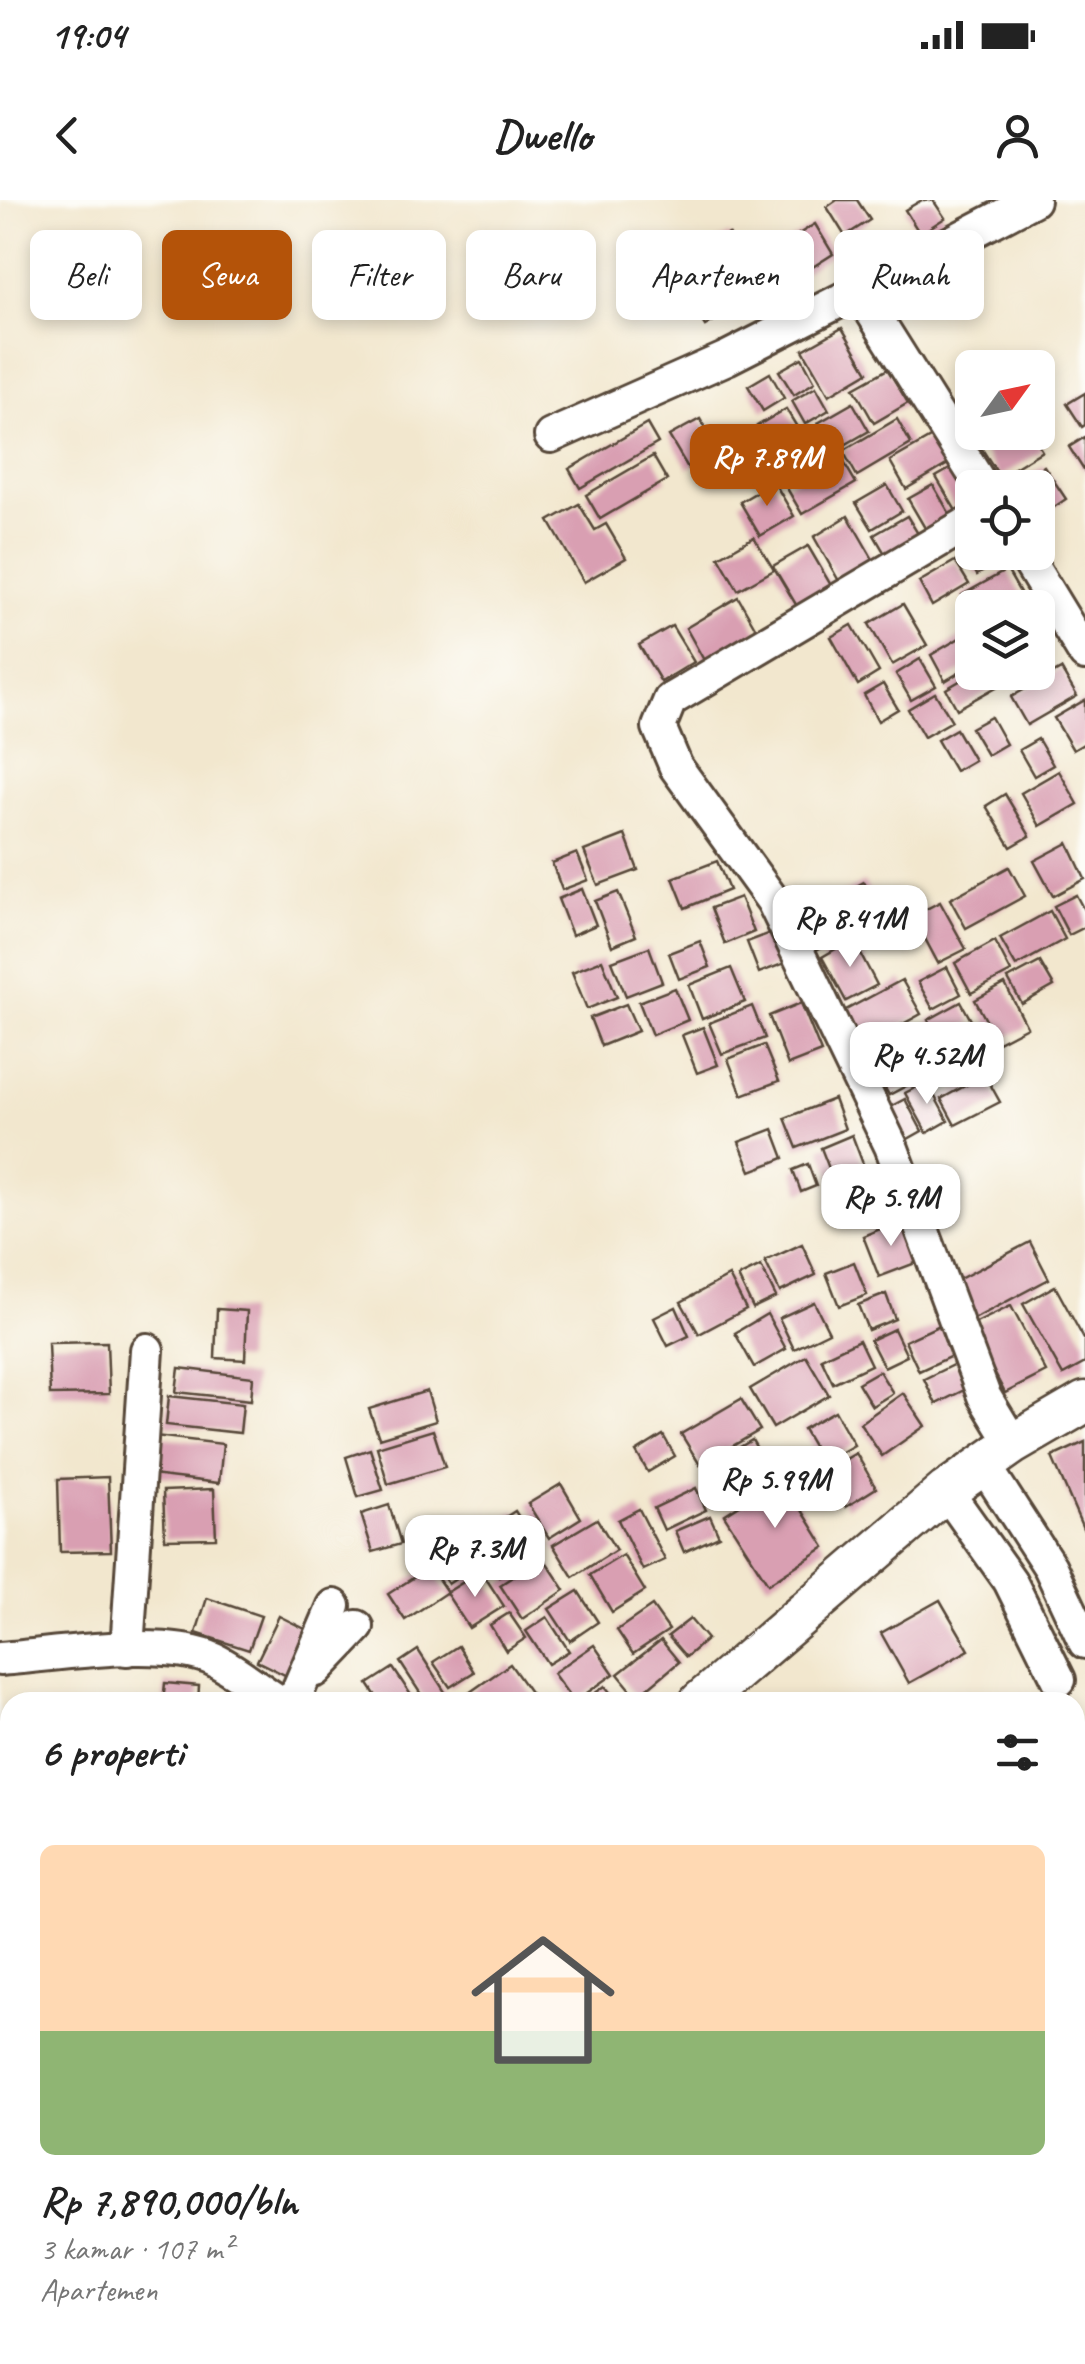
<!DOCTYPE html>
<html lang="id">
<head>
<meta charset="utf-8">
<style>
  :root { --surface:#fff; --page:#f2f2f2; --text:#222; --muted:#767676; --line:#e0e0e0; --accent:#b45309 }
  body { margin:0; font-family:Caveat,sans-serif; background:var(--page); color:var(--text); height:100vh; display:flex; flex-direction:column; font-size:38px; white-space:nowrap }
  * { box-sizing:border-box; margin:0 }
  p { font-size:32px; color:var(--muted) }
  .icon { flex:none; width:55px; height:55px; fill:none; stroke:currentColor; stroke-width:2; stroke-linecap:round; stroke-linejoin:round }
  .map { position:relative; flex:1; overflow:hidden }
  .sheet { position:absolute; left:0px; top:1492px; width:1085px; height:672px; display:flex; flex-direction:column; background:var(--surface); border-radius:30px 30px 0 0; box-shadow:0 5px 15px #0003 }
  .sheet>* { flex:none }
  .top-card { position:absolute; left:30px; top:30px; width:1025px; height:90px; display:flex; gap:20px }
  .needle { width:65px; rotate:57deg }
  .tools { position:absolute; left:955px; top:150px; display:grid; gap:20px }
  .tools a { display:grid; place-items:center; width:100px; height:100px; border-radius:15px; background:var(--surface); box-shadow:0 5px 15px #0003; font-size:50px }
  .price { position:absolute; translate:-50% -85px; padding:0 22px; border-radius:20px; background:#fff; color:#222; font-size:32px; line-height:65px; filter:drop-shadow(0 2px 5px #0008) }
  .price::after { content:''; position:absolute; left:50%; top:60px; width:30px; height:22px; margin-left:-15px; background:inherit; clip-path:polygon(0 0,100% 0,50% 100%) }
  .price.active { background:var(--accent); color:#fff }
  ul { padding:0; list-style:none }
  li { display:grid; align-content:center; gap:20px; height:530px; padding:0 40px }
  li+li { border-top:2px solid var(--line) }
  li span { display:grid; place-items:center; height:310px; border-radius:15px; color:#555 }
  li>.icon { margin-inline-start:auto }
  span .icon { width:180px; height:180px; fill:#fffc; stroke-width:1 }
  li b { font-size:42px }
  h2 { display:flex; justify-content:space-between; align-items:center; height:120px; padding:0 40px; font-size:42px }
  .chip { padding:0 35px; border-radius:15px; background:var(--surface); box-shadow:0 5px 15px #0003; font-size:35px; line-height:90px }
  .chip.active { background:var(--accent); color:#fff }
  .status { display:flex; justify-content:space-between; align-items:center; height:70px; padding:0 50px; background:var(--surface); direction:ltr }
  .status svg { height:28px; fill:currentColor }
  header { display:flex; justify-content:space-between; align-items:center; height:130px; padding:0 40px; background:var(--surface); font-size:45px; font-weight:800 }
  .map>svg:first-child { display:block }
  .forest { fill:#8eb56a; stroke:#647044; stroke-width:2.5 }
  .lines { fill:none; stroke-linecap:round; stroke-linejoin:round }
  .stream { stroke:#64abdb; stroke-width:10 }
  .building { fill:#d99fb2 }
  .minor-casing { stroke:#564638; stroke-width:38 }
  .major-casing { stroke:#564638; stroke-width:45 }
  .minor { stroke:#fff; stroke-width:32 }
  .major { stroke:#fff; stroke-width:40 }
</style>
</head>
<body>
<div class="status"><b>19:04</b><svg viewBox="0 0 49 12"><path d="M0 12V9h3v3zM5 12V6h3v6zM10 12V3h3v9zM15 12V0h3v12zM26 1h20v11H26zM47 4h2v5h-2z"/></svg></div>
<header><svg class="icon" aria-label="back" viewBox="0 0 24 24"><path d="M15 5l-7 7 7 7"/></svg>Dwello<svg class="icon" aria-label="person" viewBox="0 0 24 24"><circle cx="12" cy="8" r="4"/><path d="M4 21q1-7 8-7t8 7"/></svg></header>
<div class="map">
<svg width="1085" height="2164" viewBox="0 0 1085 2164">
  <rect width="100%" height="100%" fill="#fdfcf7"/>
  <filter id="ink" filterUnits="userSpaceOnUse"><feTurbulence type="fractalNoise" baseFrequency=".01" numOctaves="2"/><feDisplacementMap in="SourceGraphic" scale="20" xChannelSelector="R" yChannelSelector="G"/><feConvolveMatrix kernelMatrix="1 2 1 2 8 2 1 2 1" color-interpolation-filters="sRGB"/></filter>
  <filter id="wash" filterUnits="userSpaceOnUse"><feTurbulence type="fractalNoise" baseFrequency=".0048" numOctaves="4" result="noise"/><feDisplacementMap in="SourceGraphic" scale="40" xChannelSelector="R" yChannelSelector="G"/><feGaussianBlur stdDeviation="2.25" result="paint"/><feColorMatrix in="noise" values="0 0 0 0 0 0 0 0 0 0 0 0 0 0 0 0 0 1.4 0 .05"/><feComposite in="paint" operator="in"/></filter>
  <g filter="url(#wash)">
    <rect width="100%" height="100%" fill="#f2e7ce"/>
    <path class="forest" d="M0 1593 10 1598V1741L0 1743Z"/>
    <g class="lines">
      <g class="stream">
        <path d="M1075 1710H1085"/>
        <path d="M260 2164 266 2155"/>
      </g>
    </g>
    <g id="blocks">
      <g class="building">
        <path d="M837 0H857L870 20 845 36 827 7Z"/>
        <path d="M922 0H933L945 18 920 34 905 10Z"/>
        <path d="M815 24 833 54 800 75 781 45Z"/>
        <path d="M729 34 749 67 729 79 708 46Z"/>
        <path d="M703 63 732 110 705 126 676 80Z"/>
        <path d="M774 66 789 89 760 107 746 84Z"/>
        <path d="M842 128 868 172 829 195 803 150Z"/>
        <path d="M802 158 815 182 794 195 779 171Z"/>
        <path d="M888 169 908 203 874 223 854 188Z"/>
        <path d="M770 173 784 198 763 211 748 186Z"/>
        <path d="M816 187 829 210 805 224 792 201Z"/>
        <path d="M1085 193V225L1082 227 1067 204Z"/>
        <path d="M853 203 869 231 834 251 818 223Z"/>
        <path d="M786 209 805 240 775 258 757 226Z"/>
        <path d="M700 219 718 250 688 268 669 236Z"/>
        <path d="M897 219 911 244 857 276 843 251Z"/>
        <path d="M647 224 658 243 580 288 569 269Z"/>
        <path d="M971 232H1030L1042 251 1000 277Z"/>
        <path d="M932 237 948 264 906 289 890 261Z"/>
        <path d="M1085 237V272L1069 247Z"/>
        <path d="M839 254 856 283 802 314 785 285Z"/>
        <path d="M653 256 667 280 600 319 586 295Z"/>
        <path d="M955 266 972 296V308L959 316 936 277Z"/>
        <path d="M1044 266 1066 299 1038 318V288H1011Z"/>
        <path d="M774 282 794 316 760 336 740 302Z"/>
        <path d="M887 285 902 311 872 329 856 303Z"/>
        <path d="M933 285 954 321 929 335 908 299Z"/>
        <path d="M579 304 595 330 606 324 626 358 584 382 549 321Z"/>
        <path d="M848 316 878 368 843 388 814 337Z"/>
        <path d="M907 316 925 345 891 364 874 335Z"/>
        <path d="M754 337 774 370 738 390 719 357Z"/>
        <path d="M808 346 839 399 804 418 773 366Z"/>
        <path d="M972 350 1007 352 1009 356 977 375 966 354Z"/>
        <path d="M955 361 969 384 932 406 919 382Z"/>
        <path d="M1007 370 1029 408H972V413L962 395Z"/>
        <path d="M738 397 758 432 705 462 686 428Z"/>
        <path d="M903 404 927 445 892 465 869 424Z"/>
        <path d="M852 425 879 472 858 485 831 437Z"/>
        <path d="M672 426 694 462 661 482 639 445Z"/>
        <path d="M963 436 972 451V465L945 481 931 455Z"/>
        <path d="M920 459 936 486 911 500 896 474Z"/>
        <path d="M1061 469 1077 496 1027 525 1011 497Z"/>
        <path d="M975 472H990L998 486 957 509 946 489Z"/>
        <path d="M883 484 898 509 878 521 864 495Z"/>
        <path d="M935 493 952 521 924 537 908 509Z"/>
        <path d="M1085 500V543L1073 550 1054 518Z"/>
        <path d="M991 517 1006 544 987 555 971 528Z"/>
        <path d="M956 529 974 560 955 571 937 540Z"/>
        <path d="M1038 539 1053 565 1034 576 1019 550Z"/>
        <path d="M1059 571 1078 604 1040 626 1021 593Z"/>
        <path d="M1005 594 1030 636 1011 647 986 606Z"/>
        <path d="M625 635 638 670 598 685 584 651Z"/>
        <path d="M1068 643 1085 679 1053 696 1034 661Z"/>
        <path d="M577 653 588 680 562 690 552 663Z"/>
        <path d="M717 661 729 690 685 708 673 678Z"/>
        <path d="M1009 667 1025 696 966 728 950 699Z"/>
        <path d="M864 682 881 715 818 749 800 717Z"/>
        <path d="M582 689 596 725 572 735 558 699Z"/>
        <path d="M618 692 636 736 612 746 595 701Z"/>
        <path d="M1076 695 1085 712V727L1069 735 1054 706Z"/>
        <path d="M740 697 754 732 725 744 711 708Z"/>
        <path d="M940 702 966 749 938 763 913 716Z"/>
        <path d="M1050 711 1065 739 1016 766 1000 738Z"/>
        <path d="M781 729 793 760 759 773 747 742Z"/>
        <path d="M853 739 877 785 846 801 822 757Z"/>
        <path d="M700 741 710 767 679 779 669 753Z"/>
        <path d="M995 741 1011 772 971 793 955 763Z"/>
        <path d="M649 747 662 782 626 796 612 761Z"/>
        <path d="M602 760 617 797 587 809 572 772Z"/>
        <path d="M1040 762 1054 786 1022 804 1008 779Z"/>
        <path d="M947 767 961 794 933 809 918 782Z"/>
        <path d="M731 768 745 802 702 819 689 785Z"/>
        <path d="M902 780 921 814 863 846 844 811Z"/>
        <path d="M1005 784 1027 827 998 842 975 800Z"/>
        <path d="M675 788 688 820 652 835 639 802Z"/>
        <path d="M961 802 972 822 938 840 928 820Z"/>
        <path d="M801 803 821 852 788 865 769 816Z"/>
        <path d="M626 804 638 831 601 846 590 818Z"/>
        <path d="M752 806 765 838 722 854 709 823Z"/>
        <path d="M703 827 718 865 697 873 682 835Z"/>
        <path d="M917 830 938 869 889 895 867 856Z"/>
        <path d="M967 832 982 860 958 873 943 845Z"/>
        <path d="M764 845 779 881 742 895 728 859Z"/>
        <path d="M985 875 1000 902 955 925 941 899Z"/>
        <path d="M927 882 948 921 927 933 905 893Z"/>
        <path d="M834 899 845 929 797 948 785 918Z"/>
        <path d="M905 899 922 931 906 940 888 908Z"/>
        <path d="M773 929 784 958 751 971 739 942Z"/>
        <path d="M852 935 868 977 837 989 821 948Z"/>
        <path d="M808 964 816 986 801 992 793 970Z"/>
        <path d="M893 973 905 1001 869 1015 858 987Z"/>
        <path d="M902 1020 918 1062 879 1077 863 1036Z"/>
        <path d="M1030 1042 1049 1079 972 1120 952 1083Z"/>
        <path d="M802 1044 816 1075 780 1092 765 1061Z"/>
        <path d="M854 1062 867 1095 839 1106 826 1073Z"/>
        <path d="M761 1066 776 1097 753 1108 738 1077Z"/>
        <path d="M729 1076 746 1109 699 1134 681 1102Z"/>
        <path d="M1055 1086 1085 1141V1163L1063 1175 1023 1104Z"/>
        <path d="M886 1094 895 1119 868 1130 858 1105Z"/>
        <path d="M814 1102 829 1132 794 1149 779 1118Z"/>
        <path d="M1011 1106 1046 1172 1005 1193 970 1126Z"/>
        <path d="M676 1107 689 1136 668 1146 654 1118Z"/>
        <path d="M217 1109 247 1111 245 1160 215 1158Z"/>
        <path d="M767 1114 786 1149 754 1167 735 1133Z"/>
        <path d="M940 1125 954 1155 919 1171 905 1141Z"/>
        <path d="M894 1129 907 1156 884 1167 870 1140Z"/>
        <path d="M859 1140 871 1165 833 1183 821 1158Z"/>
        <path d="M107 1142 109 1194 50 1195 48 1143Z"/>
        <path d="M806 1156 829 1195 773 1228 750 1189Z"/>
        <path d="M957 1163 968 1188 936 1204 924 1179Z"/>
        <path d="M179 1168 253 1177 251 1200 176 1192Z"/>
        <path d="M879 1171 893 1193 872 1206 858 1183Z"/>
        <path d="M427 1191 436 1221 379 1238 369 1209Z"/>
        <path d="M903 1193 925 1226 882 1256 860 1223Z"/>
        <path d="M169 1196 243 1204 240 1233 166 1225Z"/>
        <path d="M741 1199 760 1230 700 1265 681 1234Z"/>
        <path d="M835 1211 854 1245 823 1263 803 1229Z"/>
        <path d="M433 1230 445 1267 388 1284 377 1247Z"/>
        <path d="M663 1235 675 1256 648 1272 636 1252Z"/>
        <path d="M155 1236 223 1244 219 1283 151 1275Z"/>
        <path d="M752 1240 769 1269 720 1298 703 1269Z"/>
        <path d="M1085 1242V1333L1052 1257Z"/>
        <path d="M370 1249 383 1290 358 1297 346 1257Z"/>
        <path d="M856 1253 876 1288 846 1307 826 1271Z"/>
        <path d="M108 1277 111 1351 60 1352 58 1279Z"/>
        <path d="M782 1278 825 1347 768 1384 724 1315Z"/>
        <path d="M561 1284 581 1318 549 1338 528 1304Z"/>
        <path d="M696 1288 706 1310 664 1330 654 1308Z"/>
        <path d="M214 1289 216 1338 165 1339 163 1291Z"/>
        <path d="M389 1305 401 1344 373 1352 361 1314Z"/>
        <path d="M639 1309 665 1360 643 1370 618 1320Z"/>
        <path d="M515 1311 526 1328 490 1352 479 1334Z"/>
        <path d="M710 1316 719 1336 684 1352 675 1331Z"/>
        <path d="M597 1319 616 1350 573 1377 553 1345Z"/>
        <path d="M525 1333 537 1352 499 1377 486 1358Z"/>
        <path d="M470 1343 482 1362 448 1384 436 1366Z"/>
        <path d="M623 1355 645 1391 612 1412 590 1375Z"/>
        <path d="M543 1357 565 1390 522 1419 500 1385Z"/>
        <path d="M430 1367 447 1392 405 1420 388 1394Z"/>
        <path d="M481 1371 504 1406 469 1428 446 1393Z"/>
        <path d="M578 1391 598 1422 570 1441 549 1409Z"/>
        <path d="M207 1398 261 1416 249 1450 196 1433Z"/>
        <path d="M940 1400 969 1450 909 1483 881 1433Z"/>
        <path d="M652 1406 669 1430 633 1454 617 1430Z"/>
        <path d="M509 1413 526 1438 506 1451 490 1425Z"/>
        <path d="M279 1416 315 1434 293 1479 257 1461Z"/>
        <path d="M547 1417 569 1451 548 1464 526 1431Z"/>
        <path d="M690 1419 707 1439 686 1457 668 1436Z"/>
        <path d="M661 1440 679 1462 637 1497 618 1474Z"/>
        <path d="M594 1445 614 1474 574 1502 553 1473Z"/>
        <path d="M458 1446 474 1472 450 1487 433 1462Z"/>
        <path d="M418 1450 447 1495 435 1502H426L400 1462Z"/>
        <path d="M510 1464 537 1502H456Z"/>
        <path d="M393 1468 415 1501 412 1502H380L368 1484Z"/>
        <path d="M165 1483 199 1486 198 1502H163Z"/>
        <path d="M605 1486 618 1502H583Z"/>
        <path d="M10 2123V2155H20L12 2160 0 2137V2128Z"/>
        <path d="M379 2155H411L408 2164H375Z"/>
      </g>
    </g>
  </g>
  <g filter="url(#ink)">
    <use href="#blocks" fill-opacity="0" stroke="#564638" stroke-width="2.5"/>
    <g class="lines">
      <g class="minor-casing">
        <g id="minor">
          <path d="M551 236 727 158 859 91"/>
          <path d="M983 288 859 91 1033 0"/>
          <path d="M972 321 670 500 659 527 676 567 773 701 891 946 984 1196 1013 1244"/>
          <path d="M1023 352 1085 454"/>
          <path d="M984 1265 1050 1367 1085 1442"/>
          <path d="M946 1291 1010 1381 1059 1480"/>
          <path d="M127 1449 147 1150"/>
          <path d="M0 1459C56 1455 165 1436 215 1460 237 1471 258 1489 279 1502"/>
          <path d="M316 1470 357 1427"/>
          <path d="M293 1502 334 1406"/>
        </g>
      </g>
      <g class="major-casing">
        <g id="major">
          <path d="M700 1502 946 1291 1013 1244 1085 1202"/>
          <path d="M133 2164 139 2155"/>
        </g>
      </g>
      <use href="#minor" class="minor"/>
      <use href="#major" class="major"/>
    </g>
  </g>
</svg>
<div class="tools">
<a><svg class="needle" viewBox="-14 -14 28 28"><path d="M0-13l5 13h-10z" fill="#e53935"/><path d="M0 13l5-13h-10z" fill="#767676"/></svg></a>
<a><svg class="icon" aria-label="locate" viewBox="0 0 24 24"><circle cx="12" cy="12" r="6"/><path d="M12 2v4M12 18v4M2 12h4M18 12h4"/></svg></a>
<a><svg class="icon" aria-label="layers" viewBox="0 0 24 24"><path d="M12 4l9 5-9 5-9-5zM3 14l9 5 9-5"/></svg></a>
</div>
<b class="price active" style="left:767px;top:309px">Rp 7.89M</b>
<b class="price" style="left:850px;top:770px">Rp 8.41M</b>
<b class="price" style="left:927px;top:907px">Rp 4.52M</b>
<b class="price" style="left:891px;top:1049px">Rp 5.9M</b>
<b class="price" style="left:775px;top:1331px">Rp 5.99M</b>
<b class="price" style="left:475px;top:1400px">Rp 7.3M</b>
<div class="top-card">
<a class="chip">Beli</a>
<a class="chip active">Sewa</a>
<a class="chip">Filter</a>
<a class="chip">Baru</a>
<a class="chip">Apartemen</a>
<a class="chip">Rumah</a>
</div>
<section class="sheet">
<h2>6 properti<svg class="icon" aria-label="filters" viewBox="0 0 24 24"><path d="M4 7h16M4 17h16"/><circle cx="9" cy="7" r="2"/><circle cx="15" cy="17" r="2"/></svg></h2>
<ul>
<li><span style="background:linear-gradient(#ffd9b3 60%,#8fb573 0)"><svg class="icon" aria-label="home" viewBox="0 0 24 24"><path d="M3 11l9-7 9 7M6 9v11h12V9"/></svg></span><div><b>Rp 7,890,000/bln</b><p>3 kamar · 107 m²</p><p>Apartemen</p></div></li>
</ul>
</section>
</div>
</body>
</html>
